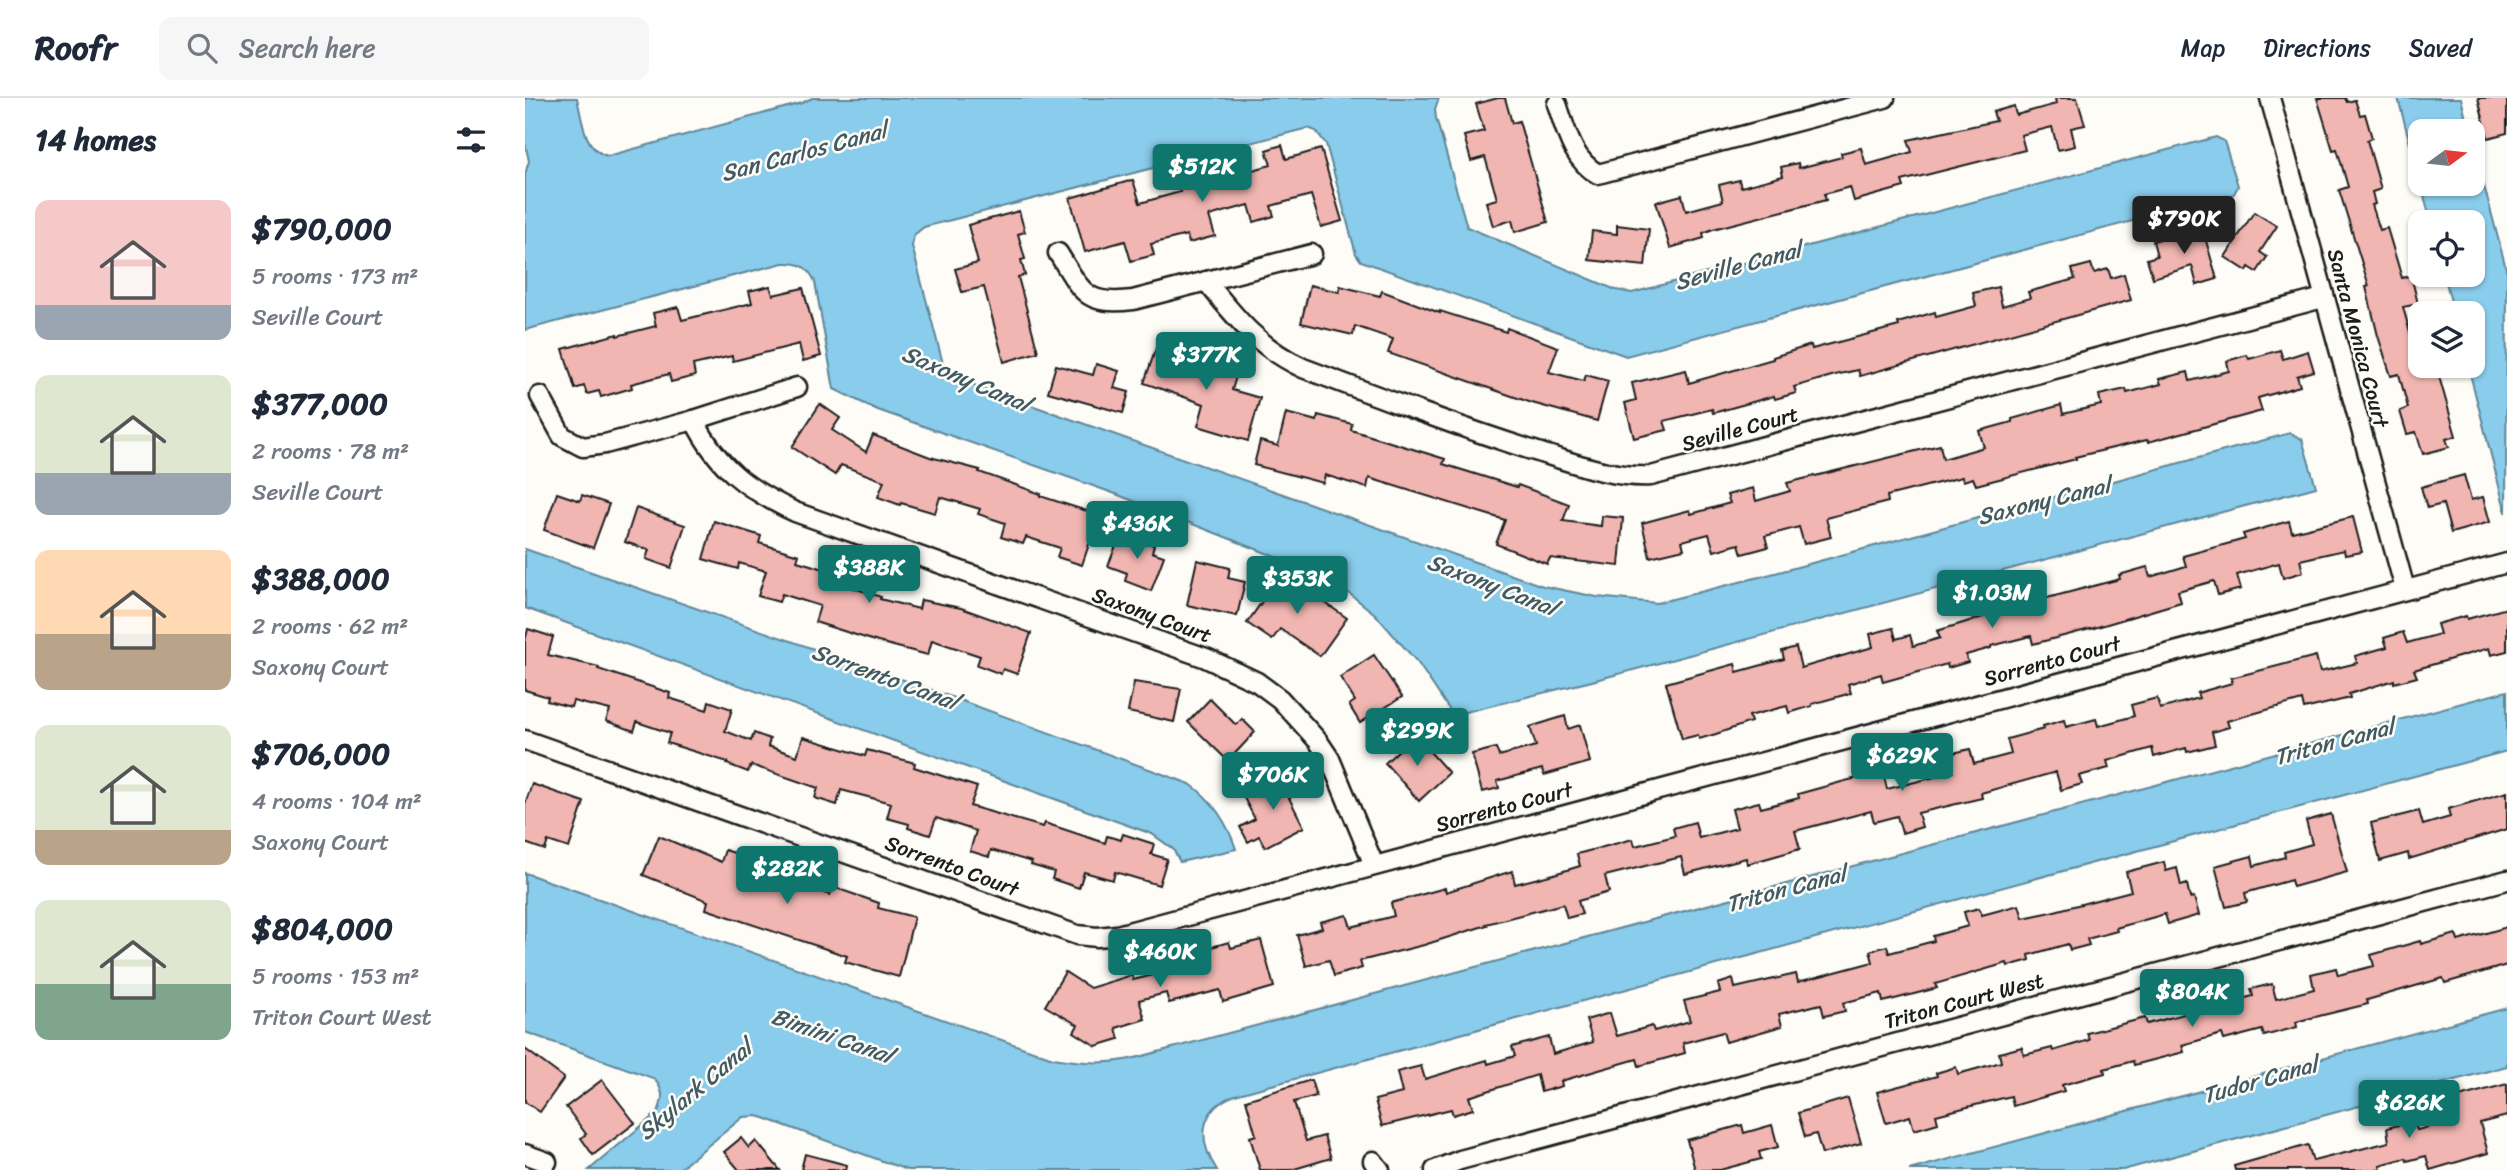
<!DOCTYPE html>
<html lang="en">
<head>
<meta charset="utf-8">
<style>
  :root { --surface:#fff; --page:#f6f6f7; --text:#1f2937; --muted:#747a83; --line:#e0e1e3; --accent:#0f766e }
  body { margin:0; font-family:Sriracha,sans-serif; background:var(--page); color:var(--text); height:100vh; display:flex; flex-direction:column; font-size:26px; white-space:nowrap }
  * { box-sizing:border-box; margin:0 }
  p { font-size:23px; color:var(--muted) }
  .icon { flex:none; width:38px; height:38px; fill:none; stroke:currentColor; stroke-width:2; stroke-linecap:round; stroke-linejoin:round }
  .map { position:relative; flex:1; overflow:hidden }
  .side { display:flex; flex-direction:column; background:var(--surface); width:525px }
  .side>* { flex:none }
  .needle { width:46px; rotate:75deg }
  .buttons { position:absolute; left:1883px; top:21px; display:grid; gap:14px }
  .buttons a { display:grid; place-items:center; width:77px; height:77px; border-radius:14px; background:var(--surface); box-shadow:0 2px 5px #0004; font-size:35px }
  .price { position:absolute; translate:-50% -60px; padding:0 16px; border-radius:7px; background:var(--accent); color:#fff; font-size:23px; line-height:46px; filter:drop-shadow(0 2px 4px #0008) }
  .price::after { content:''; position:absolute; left:50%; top:42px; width:21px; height:16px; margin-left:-10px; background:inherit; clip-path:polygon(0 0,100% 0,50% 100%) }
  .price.on { background:#222; color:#fff }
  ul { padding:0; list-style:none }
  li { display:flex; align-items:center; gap:21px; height:175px; padding:0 35px }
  li span { display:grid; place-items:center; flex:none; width:196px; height:140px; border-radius:14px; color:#555 }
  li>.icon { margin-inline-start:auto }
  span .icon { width:84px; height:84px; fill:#fffc; stroke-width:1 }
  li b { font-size:30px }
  h2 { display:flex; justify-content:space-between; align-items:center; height:84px; padding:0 35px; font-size:30px }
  header { display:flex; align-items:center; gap:42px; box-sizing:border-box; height:98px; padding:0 35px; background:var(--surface); border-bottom:2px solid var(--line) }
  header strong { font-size:33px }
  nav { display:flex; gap:38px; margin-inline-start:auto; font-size:24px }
  .search { width:490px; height:63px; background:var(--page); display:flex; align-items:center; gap:18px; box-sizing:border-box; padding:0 24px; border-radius:14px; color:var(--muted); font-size:26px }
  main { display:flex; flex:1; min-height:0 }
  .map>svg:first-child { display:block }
  .water { fill:#8acceb; stroke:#5e8698; stroke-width:2 }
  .building { fill:#f1b6b2; stroke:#1c1c1c; stroke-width:2 }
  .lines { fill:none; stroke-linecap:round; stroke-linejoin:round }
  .minor-casing { stroke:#1c1c1c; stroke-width:23 }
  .minor { stroke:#fdfcf7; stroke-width:18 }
  .labels { text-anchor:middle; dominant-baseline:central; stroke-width:5; stroke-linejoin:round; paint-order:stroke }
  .street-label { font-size:21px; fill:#1c1c1c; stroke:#fdfcf7 }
  .water-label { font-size:23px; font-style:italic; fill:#425a64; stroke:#fdfcf7 }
</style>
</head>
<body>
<header>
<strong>Roofr</strong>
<div class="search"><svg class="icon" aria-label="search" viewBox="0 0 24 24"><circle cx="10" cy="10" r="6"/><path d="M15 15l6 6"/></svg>Search here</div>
<nav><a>Map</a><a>Directions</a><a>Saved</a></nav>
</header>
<main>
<section class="side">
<h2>14 homes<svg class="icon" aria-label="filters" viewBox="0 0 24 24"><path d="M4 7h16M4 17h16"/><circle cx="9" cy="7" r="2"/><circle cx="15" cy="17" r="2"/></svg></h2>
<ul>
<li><span style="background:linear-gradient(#f6c9c9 75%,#9aa5b1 0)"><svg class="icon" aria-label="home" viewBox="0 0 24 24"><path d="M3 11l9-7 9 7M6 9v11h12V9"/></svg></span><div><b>$790,000</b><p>5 rooms · 173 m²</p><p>Seville Court</p></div></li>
<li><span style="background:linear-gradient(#dfe7d0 70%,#9aa5b1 0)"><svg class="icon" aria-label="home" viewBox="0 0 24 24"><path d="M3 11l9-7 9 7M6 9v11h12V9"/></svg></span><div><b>$377,000</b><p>2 rooms · 78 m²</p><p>Seville Court</p></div></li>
<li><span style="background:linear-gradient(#ffd9b3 60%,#b9a48a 0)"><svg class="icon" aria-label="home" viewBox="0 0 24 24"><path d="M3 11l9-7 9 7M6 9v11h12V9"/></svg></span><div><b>$388,000</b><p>2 rooms · 62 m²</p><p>Saxony Court</p></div></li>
<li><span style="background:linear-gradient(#dfe7d0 75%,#b9a48a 0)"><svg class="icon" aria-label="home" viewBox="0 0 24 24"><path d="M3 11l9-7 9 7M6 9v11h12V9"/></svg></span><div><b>$706,000</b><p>4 rooms · 104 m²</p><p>Saxony Court</p></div></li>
<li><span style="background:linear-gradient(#dfe7d0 60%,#7fa58c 0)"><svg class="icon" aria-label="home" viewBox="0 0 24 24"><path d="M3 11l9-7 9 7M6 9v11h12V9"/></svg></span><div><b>$804,000</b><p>5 rooms · 153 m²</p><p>Triton Court West</p></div></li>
</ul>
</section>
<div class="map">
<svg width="1982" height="1072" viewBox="0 0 1982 1072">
  <rect width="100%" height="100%" fill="#fdfcf7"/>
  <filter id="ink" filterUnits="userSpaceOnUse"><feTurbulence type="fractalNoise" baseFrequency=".0143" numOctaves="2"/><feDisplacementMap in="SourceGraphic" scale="14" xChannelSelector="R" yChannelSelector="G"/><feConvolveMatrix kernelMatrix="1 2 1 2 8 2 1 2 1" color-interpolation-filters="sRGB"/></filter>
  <g filter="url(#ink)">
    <g class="water">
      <path d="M0 0H52C57 21 59 53 83 58L277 5 287 0H914L910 11 911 20 942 129 1091 192 1107 195 1691 39 1699 43 1713 88 1709 96 1101 258 836 163 831 156 801 46 791 33 783 30 399 129 389 137 387 148 421 277 1018 488 1072 499 1132 505 1254 474 1765 335 1777 341 1791 389 1067 583 928 617 893 565 850 516 821 493 790 474 588 395 350 311 309 291 290 184C284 169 274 164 258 165L0 232V76L4 63 0 45Z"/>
      <path d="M1873 0H1936L1944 33H1895V84Z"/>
      <path d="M1948 46 1982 174 1981 415 1943 268H1948V215H1929L1919 177H1948V124H1906L1896 86H1948Z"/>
      <path d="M0 451 396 588 665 686C687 701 703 726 711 751L655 764 648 751 627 736 0 510Z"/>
      <path d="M1982 593V653L710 997C674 1011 672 1042 692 1072H382L239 1020 232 1018 218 1019 153 1072H64L133 1014C139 1000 139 991 128 980L0 934V775L528 960C558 965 584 967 614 959Z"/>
      <path d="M1982 910V968L1598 1072H1384Z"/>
    </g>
    <g class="building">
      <path d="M973 0H980L987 25 994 23 1023 124 990 134 987 122 968 128 961 104 972 101 960 59 946 63 939 38 959 33 951 6Z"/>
      <path d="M1530 0H1552L1560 27 1546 30 1550 48 1533 52 1527 29 1496 37 1500 52 1377 83 1379 89 1329 103 1325 89 1299 96 1301 102 1188 131 1178 135 1179 140 1145 150 1131 104 1157 97 1161 113 1198 103 1194 87 1214 82 1216 89 1258 78 1256 69 1273 65 1274 70 1317 59 1316 55 1336 50 1341 67 1387 54 1383 42 1471 23 1468 14 1489 8 1491 17 1531 6Z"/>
      <path d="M1792 0H1820L1822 4 1830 2 1835 17 1840 16 1847 40 1842 42 1856 91 1847 94 1850 106 1847 107 1855 132 1862 130 1877 180 1886 177 1893 206 1878 209 1887 242 1895 240V268H1911L1931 338 1921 341 1924 349 1898 356 1891 334 1882 336 1875 313 1883 310 1874 276 1866 278 1853 238 1841 189 1844 188 1814 92 1823 89 1812 51 1808 52Z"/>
      <path d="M1953 0H1982V35L1963 40Z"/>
      <path d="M757 47 761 61 796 51 817 123 796 129 786 97 746 108 749 118 729 124 724 107 684 118 690 138 664 145 662 137 626 146 629 157 606 163 600 143 560 154 545 100 608 82 615 105 655 94 651 79 672 73 676 86 746 67 741 52Z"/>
      <path d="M494 113 500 134 493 136 500 161 496 162 500 177 493 179 513 254 479 264 459 189 437 194 430 171 453 165 443 127Z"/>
      <path d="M1729 114 1752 128 1735 154 1742 159 1732 174 1724 169 1722 173 1700 159Z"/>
      <path d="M1092 127 1124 131 1120 168 1064 162 1067 133 1092 136Z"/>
      <path d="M1677 129 1692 181 1672 187 1667 168 1628 180 1622 161 1632 158 1628 143Z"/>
      <path d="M1566 166 1569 175 1583 171 1586 180 1599 176 1606 202 1335 278 1333 272 1310 277 1269 289 1271 295 1250 301 1249 298 1188 315 1187 311 1139 323 1142 332 1109 340 1100 305 1111 302 1107 285 1161 272 1164 285 1248 261V259L1286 247 1287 251 1374 228 1373 225 1410 214 1411 219 1451 208 1448 195 1473 189 1477 208 1505 200 1503 194 1550 181 1547 171Z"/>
      <path d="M785 187 814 194 815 188 855 198 857 193 915 215V213L981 234 982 230 1033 249 1024 274 1059 283 1061 277 1083 283 1072 323 1007 305 863 255 868 241 830 228 828 237 776 225Z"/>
      <path d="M245 188 248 197 278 190 296 258 278 263 274 246 208 263 207 258 168 267 170 278 146 284 144 276 106 286 107 290 76 299 74 293 62 296 59 288 50 291 38 251 92 236V238L131 228 128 215 153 209 157 222 227 205 224 193Z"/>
      <path d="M631 250 661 261 663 254 682 260 680 265 712 275 707 292 735 300 723 343 673 328 679 306 619 285Z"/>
      <path d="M1755 252 1758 261 1783 253 1789 273 1772 278 1775 288 1733 300 1737 313 1623 344 1622 342 1550 359 1551 361 1451 387 1448 380 1438 383 1437 379 1362 398 1363 404 1301 420 1306 439 1279 446 1274 429 1240 438 1243 449 1217 456 1214 446 1189 453 1184 436 1157 443 1159 451 1125 459 1117 425 1165 412 1166 416 1205 405 1202 397 1228 390 1231 403 1265 393 1262 385 1415 347 1418 361 1459 349 1454 333 1487 324V321L1536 307 1538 316 1576 307 1574 297 1601 291 1602 295 1636 286 1634 281 1663 274 1665 283 1704 273 1702 263 1722 257 1724 261Z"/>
      <path d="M571 266 594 273 589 290 604 294 598 315 523 294 531 267 568 277Z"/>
      <path d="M295 306 315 320 307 332 341 354 348 337 405 359 455 372 454 374 516 396 515 398 574 417 557 467 532 459 535 450 501 439 498 446 476 439 480 425 453 416 455 411 415 399 410 415 376 405 375 407 353 399 359 383 316 367 310 377 267 349Z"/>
      <path d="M761 315 792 323 793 317 827 326 826 332 920 361 918 366 992 389 993 387 1044 406 1038 423 1076 428 1077 418 1098 420 1094 468 1025 460 1022 466 971 446 980 422 844 380 842 390 800 377 798 385 729 367 735 343 753 348Z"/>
      <path d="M1939 377 1946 402 1958 399 1965 424 1926 435 1918 406 1902 410 1896 389Z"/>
      <path d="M32 395 55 403 57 397 84 406 68 450 19 432Z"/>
      <path d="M111 410 160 427 146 470 121 461 124 452 100 444Z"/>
      <path d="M1828 419 1837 454 1820 457 1819 452 1775 462 1778 474 1758 480 1754 465 1712 477 1716 491 1693 497 1689 483 1653 493 1656 504 1569 530 1508 546 1506 538 1466 548V550L1441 557 1443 564 1423 570 1422 566 1358 584 1356 576 1323 586 1326 595 1287 606V608L1264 615 1262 608 1224 618 1226 624 1191 636 1174 641 1173 637 1157 641 1141 585 1210 566 1212 574 1259 561 1257 553 1271 549 1276 570 1348 549 1345 536 1368 530 1371 541 1385 537 1388 548 1415 540 1412 533 1497 507 1494 493 1519 487 1522 500 1595 481 1594 477 1622 469 1625 479 1661 468 1658 458 1720 441 1718 436 1764 423 1767 434Z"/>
      <path d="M189 423 236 438 234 445 274 457 272 463 306 473 308 466 331 473 326 489 356 499 355 501 394 511 396 502 436 510 506 535 492 576 478 571 476 576 452 567 455 558 407 542 403 557 353 544 290 524 295 508 257 496 254 504 233 498 241 473 214 465 213 471 178 461Z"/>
      <path d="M596 435 629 447 627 454 639 458 626 493 600 483 602 475 583 468Z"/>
      <path d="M672 462 705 470 703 480 720 484 712 518 662 507Z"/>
      <path d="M757 475 822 520 795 558 755 531 747 542 722 525Z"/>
      <path d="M1982 510V553L1966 557 1964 550 1889 572 1892 579 1869 585V582L1824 596 1825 600 1779 611 1777 602 1702 623 1704 629 1687 634 1690 647 1662 654 1661 650 1629 659 1627 650 1582 663 1584 670 1554 678 1557 686 1536 692 1531 674 1456 695 1457 700 1393 715 1397 729 1377 735 1372 718 1349 724 1346 713 1270 733 1275 751 1222 766 1221 760 1160 776 1156 759 1080 778 1084 794 1053 803 1057 816 1042 820 1038 806 961 826 962 827 899 847 835 863 837 870 809 878 804 862 781 868 772 837 797 830 795 824 822 817 826 829 869 818 866 805 920 790 921 794 987 773 990 786 1029 776 1055 768 1052 756 1108 741 1110 748 1150 738 1148 730 1170 724 1174 740 1212 730 1207 711 1234 704 1236 710 1274 700 1273 696 1320 683 1358 674 1362 691 1402 681 1428 674 1424 656 1445 651 1449 666 1486 656 1482 641 1519 631 1518 628 1539 622 1541 629 1571 621 1573 628 1609 618 1606 607 1632 600 1635 611 1674 600 1672 595 1707 585 1706 580 1791 558 1795 574 1832 565 1830 558 1862 549 1859 540 1878 534 1882 545 1915 536 1912 526 1941 518 1942 521Z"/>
      <path d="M3 531 28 539 23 557 74 569 73 571 145 595 144 600 182 612 184 603 207 611 200 633 226 643 229 635 245 641 243 648 272 658 278 639 340 658 342 652 390 665 389 669 452 689 445 708 518 729 520 725 580 745 582 738 596 742 598 736 629 746 626 756 642 761 634 787 590 774 588 782 559 774 554 790 527 781 529 774 506 767 507 764 466 752 464 759 445 753 451 733 411 720 405 737 383 730 384 726 362 720 366 705 316 692 312 707 290 700 293 690 226 667 223 674 202 666 203 664 142 645 145 635 112 624 109 633 81 623 85 612 48 603 46 609 22 603 23 599 0 592V543Z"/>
      <path d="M849 557 877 599 835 625 824 607 830 603 815 579Z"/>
      <path d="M609 584 656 591 649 624 603 614Z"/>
      <path d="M685 601 711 627 717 621 730 634 703 663 663 624Z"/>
      <path d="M1040 618 1043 631 1055 627 1065 664 1019 677 1017 671 972 683 974 690 957 694 947 656 971 650 974 658 1011 648 1005 629Z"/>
      <path d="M890 637 924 675 894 703 860 665Z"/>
      <path d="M767 674 777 693 764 700 779 729 740 749 734 738 723 744 715 729 730 721 719 700Z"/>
      <path d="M7 686 59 704 44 750 23 743 20 752 0 745V706Z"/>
      <path d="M1982 694V731L1884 761 1883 755 1855 763 1846 725 1894 713 1898 727 1925 719 1923 711Z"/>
      <path d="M1806 716 1822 774 1768 789 1766 782 1720 795 1722 804 1701 809 1690 768 1727 758 1729 768 1760 759 1759 754 1787 746 1781 723Z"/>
      <path d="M134 738 196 764 200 752 228 761 225 770 305 797 308 789 354 805 353 810 389 819 374 879 320 864 322 858 181 811 183 803 118 777Z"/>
      <path d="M1639 764 1641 773 1652 770 1656 788 1662 786 1665 800 1669 799 1674 817 1643 826 1640 816 1591 830 1592 833 1562 841 1564 847 1545 852 1543 846 1504 857 1505 862 1483 868 1482 865 1410 886 1412 890 1358 904 1356 895 1318 905 1320 913 1299 918 1296 906 1254 916 1257 928 1201 944 1198 934 1158 945 1160 955 1114 968 1112 961 1036 983 1037 988 1016 994 1012 977 944 999 948 1011 928 1017 926 1011 857 1028 850 1002 877 995 872 974 896 968 900 981 962 962 963 966 990 958 987 949 1024 939 1028 956 1068 944 1061 922 1085 915 1092 938 1127 928 1129 933 1165 923 1159 903 1195 894 1193 886 1208 881 1210 890 1271 876 1273 884 1348 864 1345 853 1362 848 1364 855 1409 843 1408 838 1443 828 1439 814 1454 810 1457 817 1494 807 1498 820 1522 815 1606 793 1601 774Z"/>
      <path d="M1982 829V867L1920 885 1918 880 1842 902 1843 906 1782 921 1771 924 1772 929 1739 938 1737 932 1699 942 1697 936 1657 947 1659 954 1609 967 1608 963 1579 971 1580 975 1537 987 1539 993 1488 1008 1486 998 1411 1017 1413 1025 1389 1032 1385 1018 1361 1025 1352 994 1412 978 1411 975 1431 969 1433 976 1476 964 1474 955 1497 949 1499 957 1527 950 1528 953 1564 942 1562 935 1620 920 1622 926 1662 915 1660 908 1680 903 1682 910 1728 898 1726 891 1747 886 1751 901 1789 891 1786 876 1811 870 1813 877 1849 868 1846 857 1895 843 1896 846 1931 836 1933 843Z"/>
      <path d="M736 842 749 889 698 904 695 892 644 905 641 895 614 902 620 921 591 930 594 941 571 948 549 934 553 927 520 908 540 874 565 890 607 877 608 882 657 870 655 862 684 854 683 850 704 844 706 850Z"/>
      <path d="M0 951 39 980 15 1014 0 1004Z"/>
      <path d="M77 982 110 1025 68 1057 56 1040 61 1036 41 1009Z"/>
      <path d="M786 982 791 998 769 1004 781 1043 799 1038 806 1060 766 1072H735L725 1039 731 1037 721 1002Z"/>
      <path d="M1982 986V1018L1955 1025 1963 1055 1905 1072 1901 1058 1882 1063 1881 1060 1855 1067 1856 1072H1710L1709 1068 1783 1047 1788 1063 1864 1044 1862 1030 1889 1023 1892 1032 1924 1024 1919 1003Z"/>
      <path d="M1323 1000 1336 1045 1297 1056 1291 1036 1280 1039 1273 1015Z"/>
      <path d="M1217 1027 1219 1035 1247 1027 1253 1049 1234 1054 1236 1061 1195 1072H1170L1162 1042Z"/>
      <path d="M216 1040 224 1050 231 1043 255 1072H214L199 1054Z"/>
      <path d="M280 1056 322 1067 321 1072H276Z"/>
    </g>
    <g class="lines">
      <g class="minor-casing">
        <g id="minor">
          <path d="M1745 0 1880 491"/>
          <path d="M1032 6C1041 32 1047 62 1073 76L1360 0"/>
          <path d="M533 155C557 193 559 208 608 202L787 156"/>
          <path d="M681 183C711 220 733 249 778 270 857 300 936 330 1016 355 1053 366 1087 380 1126 378L1798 200"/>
          <path d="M15 298 37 338 58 349 80 346 169 322 272 289"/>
          <path d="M169 322C193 370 222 391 270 414L681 560 732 584 755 601 793 643 805 661 849 767"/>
          <path d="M0 642 552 837 572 839 592 837 1982 465"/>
          <path d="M0 1056 22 1064"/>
          <path d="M848 1063 855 1072"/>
          <path d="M910 1072 935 1062 1982 782"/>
        </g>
      </g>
      <use href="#minor" class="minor"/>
    </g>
  </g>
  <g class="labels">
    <g class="street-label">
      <text transform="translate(1833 240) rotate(75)">Santa Monica Court</text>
      <text transform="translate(1215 331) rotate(-15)">Seville Court</text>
      <text transform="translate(627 517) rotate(20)">Saxony Court</text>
      <text transform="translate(1527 563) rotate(-15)">Sorrento Court</text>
      <text transform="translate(979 709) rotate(-15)">Sorrento Court</text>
      <text transform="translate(427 768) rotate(20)">Sorrento Court</text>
      <text transform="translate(1439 903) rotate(-15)">Triton Court West</text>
    </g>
    <g class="water-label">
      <text transform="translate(279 54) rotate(-15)">San Carlos Canal</text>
      <text transform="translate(1213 168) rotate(-15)">Seville Canal</text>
      <text transform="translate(441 281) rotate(23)">Saxony Canal</text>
      <text transform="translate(1519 403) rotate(-14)">Saxony Canal</text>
      <text transform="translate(967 487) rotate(21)">Saxony Canal</text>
      <text transform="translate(360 579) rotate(20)">Sorrento Canal</text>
      <text transform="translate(1809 644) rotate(-15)">Triton Canal</text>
      <text transform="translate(1261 791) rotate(-15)">Triton Canal</text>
      <text transform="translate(307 938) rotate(19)">Bimini Canal</text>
      <text transform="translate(1735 982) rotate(-16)">Tudor Canal</text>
      <text transform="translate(170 992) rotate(-40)">Skylark Canal</text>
    </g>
  </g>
</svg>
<div class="buttons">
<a><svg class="needle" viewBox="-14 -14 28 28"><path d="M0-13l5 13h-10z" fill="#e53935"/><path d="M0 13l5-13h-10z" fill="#747a83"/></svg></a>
<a><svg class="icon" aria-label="locate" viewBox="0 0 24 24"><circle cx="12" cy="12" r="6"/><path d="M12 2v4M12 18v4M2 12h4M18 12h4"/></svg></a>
<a><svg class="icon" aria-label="layers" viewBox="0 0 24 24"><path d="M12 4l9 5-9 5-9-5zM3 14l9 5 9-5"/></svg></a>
</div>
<b class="price" style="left:677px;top:106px">$512K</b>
<b class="price on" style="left:1659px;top:158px">$790K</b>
<b class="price" style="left:681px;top:294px">$377K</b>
<b class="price" style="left:612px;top:463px">$436K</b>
<b class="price" style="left:344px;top:507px">$388K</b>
<b class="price" style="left:772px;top:518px">$353K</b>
<b class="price" style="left:1467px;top:532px">$1.03M</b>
<b class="price" style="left:892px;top:670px">$299K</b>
<b class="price" style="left:1377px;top:695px">$629K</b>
<b class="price" style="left:748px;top:714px">$706K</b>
<b class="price" style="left:262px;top:808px">$282K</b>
<b class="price" style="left:635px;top:891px">$460K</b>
<b class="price" style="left:1667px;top:931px">$804K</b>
<b class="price" style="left:1884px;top:1042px">$626K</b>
</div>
</main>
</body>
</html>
